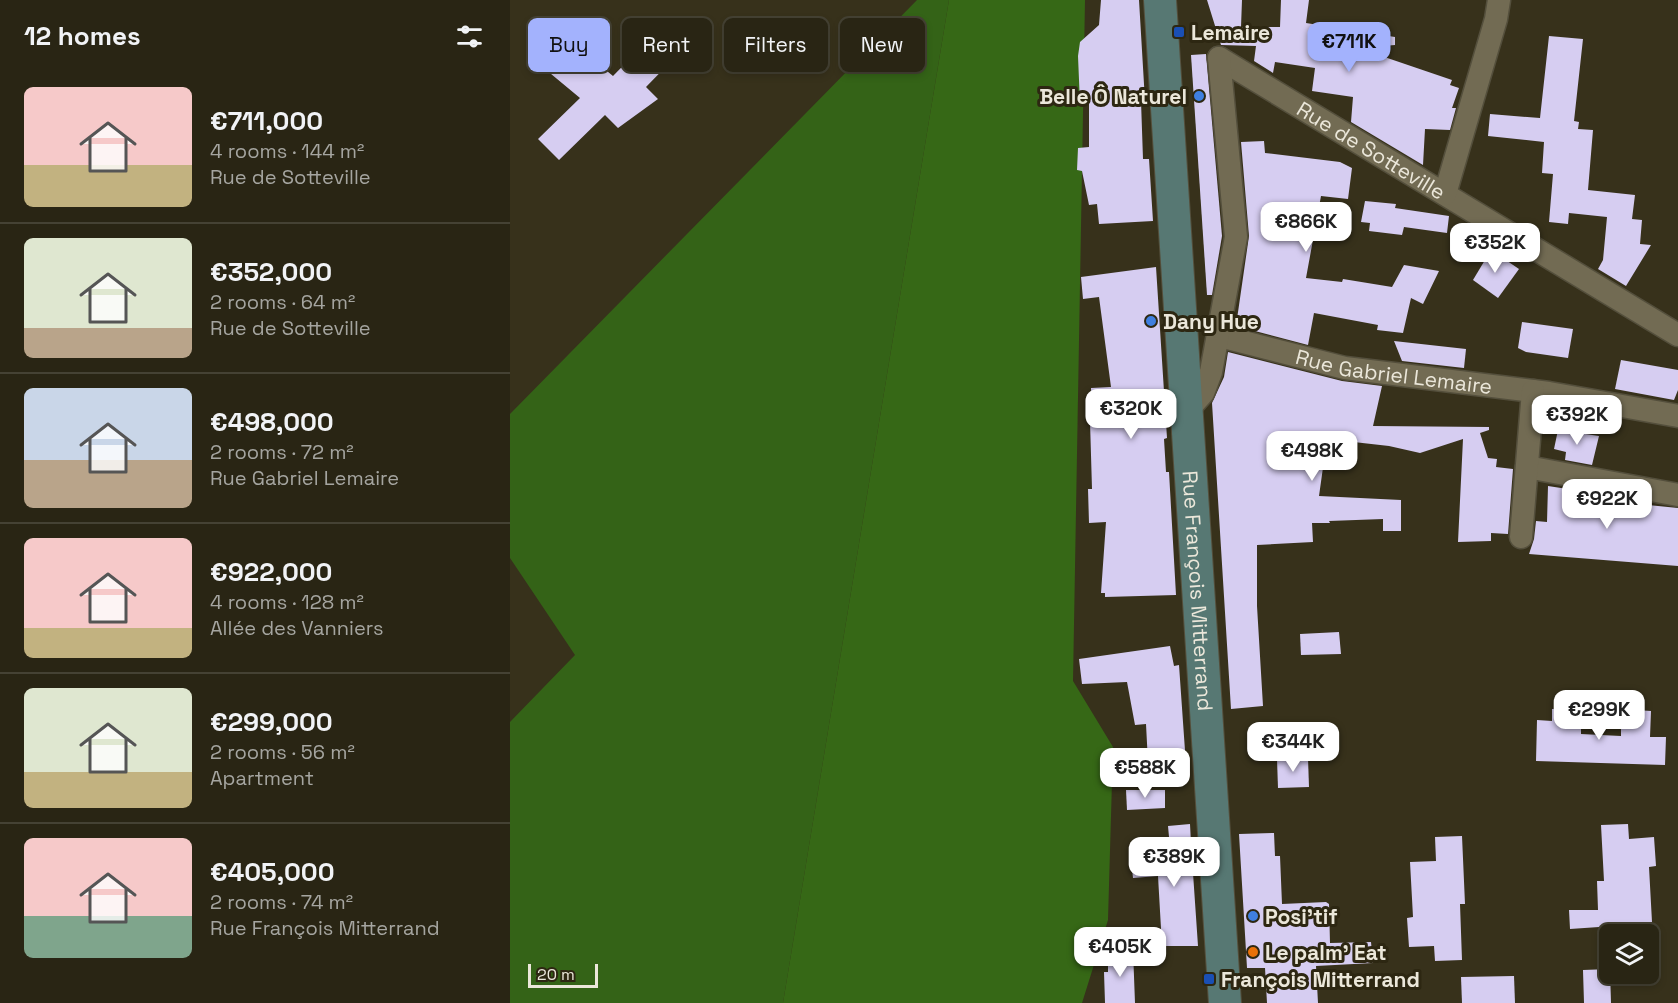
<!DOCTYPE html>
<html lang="en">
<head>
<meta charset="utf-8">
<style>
  :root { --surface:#292514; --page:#312d1d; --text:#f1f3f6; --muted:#a5a5a0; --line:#454234; --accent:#a3b2fd }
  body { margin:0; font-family:"Space Grotesk",sans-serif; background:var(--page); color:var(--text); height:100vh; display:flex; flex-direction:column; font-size:22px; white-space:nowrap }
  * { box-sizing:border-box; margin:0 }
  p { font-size:20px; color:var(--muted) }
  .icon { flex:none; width:33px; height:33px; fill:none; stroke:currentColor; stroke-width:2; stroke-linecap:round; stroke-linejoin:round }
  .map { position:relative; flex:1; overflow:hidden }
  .side { display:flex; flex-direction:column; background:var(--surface); width:510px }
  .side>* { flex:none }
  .hud { position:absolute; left:18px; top:18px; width:570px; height:54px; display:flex; gap:12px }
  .buttons { position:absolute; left:1089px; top:924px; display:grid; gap:12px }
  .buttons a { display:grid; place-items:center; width:60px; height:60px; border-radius:9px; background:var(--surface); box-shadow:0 3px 9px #0003,0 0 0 2px var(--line); font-size:30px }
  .scale { position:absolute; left:18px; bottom:15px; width:70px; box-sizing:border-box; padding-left:6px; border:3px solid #ebe7da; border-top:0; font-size:16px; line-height:21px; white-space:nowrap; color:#ebe7da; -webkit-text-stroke:4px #2d2712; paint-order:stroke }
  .price { position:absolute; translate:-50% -51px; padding:0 14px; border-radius:12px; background:#fff; color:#222; font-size:20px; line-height:39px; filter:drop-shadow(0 2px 3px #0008) }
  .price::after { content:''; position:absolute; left:50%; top:36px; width:18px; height:14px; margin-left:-9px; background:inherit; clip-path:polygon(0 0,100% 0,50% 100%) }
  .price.selected { background:var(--accent); color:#111 }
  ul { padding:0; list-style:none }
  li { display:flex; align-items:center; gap:18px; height:150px; padding:0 24px }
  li+li { border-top:2px solid var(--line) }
  li span { display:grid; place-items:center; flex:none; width:168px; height:120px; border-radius:9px; color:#555 }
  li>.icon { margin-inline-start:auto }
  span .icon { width:72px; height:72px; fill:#fffc; stroke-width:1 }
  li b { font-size:26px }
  h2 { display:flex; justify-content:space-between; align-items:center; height:72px; padding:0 24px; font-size:26px }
  .chip { padding:0 21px; border-radius:9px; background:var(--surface); box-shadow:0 3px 9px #0003,0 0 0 2px var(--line); font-size:21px; line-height:54px }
  .chip.selected { background:var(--accent); color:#111 }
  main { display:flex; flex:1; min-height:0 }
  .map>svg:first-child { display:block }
  .green { fill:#346317 }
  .forest { fill:#366816 }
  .building { fill:#d6cdf1 }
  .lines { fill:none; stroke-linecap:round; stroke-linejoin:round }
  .street-casing { stroke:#544f3c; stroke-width:25 }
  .secondary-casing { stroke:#544f3c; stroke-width:34 }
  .street { stroke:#726b53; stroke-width:22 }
  .secondary { stroke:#577873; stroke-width:32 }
  .transit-dot { fill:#1a4fb4; stroke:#2d2712; stroke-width:2 }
  .shop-dot { fill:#3f7fe0; stroke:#2d2712; stroke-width:2 }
  .food-dot { fill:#e8710a; stroke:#2d2712; stroke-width:2 }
  .labels { text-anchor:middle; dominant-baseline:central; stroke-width:6; stroke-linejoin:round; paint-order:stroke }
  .poi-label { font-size:21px; font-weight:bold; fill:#ebe7da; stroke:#2d2712; text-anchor:start }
  .street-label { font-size:21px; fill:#ebe7da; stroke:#2d2712 }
</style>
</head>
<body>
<main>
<section class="side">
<h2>12 homes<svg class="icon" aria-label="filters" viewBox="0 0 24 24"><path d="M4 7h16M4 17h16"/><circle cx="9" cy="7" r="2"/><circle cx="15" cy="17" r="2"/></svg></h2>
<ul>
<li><span style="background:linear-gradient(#f6c9c9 65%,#c2b280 0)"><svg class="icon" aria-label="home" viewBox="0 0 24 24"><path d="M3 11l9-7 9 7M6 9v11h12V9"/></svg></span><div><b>€711,000</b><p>4 rooms · 144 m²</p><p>Rue de Sotteville</p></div></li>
<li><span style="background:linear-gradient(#dfe7d0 75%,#b9a48a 0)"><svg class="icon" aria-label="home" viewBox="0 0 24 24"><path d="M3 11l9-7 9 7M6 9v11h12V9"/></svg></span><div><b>€352,000</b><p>2 rooms · 64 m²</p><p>Rue de Sotteville</p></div></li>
<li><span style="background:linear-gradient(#c9d6e8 60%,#b9a48a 0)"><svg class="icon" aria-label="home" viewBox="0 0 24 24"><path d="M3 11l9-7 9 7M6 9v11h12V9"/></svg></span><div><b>€498,000</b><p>2 rooms · 72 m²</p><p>Rue Gabriel Lemaire</p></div></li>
<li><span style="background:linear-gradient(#f6c9c9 75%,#c2b280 0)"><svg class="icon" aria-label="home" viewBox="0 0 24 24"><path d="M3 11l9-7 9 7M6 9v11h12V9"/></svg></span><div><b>€922,000</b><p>4 rooms · 128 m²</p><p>Allée des Vanniers</p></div></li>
<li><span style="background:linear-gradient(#dfe7d0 70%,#c2b280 0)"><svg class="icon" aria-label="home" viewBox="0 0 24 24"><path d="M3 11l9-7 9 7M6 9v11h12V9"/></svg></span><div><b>€299,000</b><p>2 rooms · 56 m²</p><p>Apartment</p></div></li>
<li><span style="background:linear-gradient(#f6c9c9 65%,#7fa58c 0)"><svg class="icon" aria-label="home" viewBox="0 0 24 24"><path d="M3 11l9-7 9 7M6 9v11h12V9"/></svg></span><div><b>€405,000</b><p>2 rooms · 74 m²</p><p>Rue François Mitterrand</p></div></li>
</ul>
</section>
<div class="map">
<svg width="1168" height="1003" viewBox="0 0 1168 1003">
  <rect width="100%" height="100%" fill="#37311b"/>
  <path class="green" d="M407 0H439L273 1003H0V722L65 655 0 558V414Z"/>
  <path class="forest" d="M439 0H575L563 681 603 747 598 920 572 1003H273Z"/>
  <g class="building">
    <path d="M591 0H629L635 101H631L633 159H639L643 221 589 224 587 204 579 205 572 171 567 170 568 148 579 147V103L570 104 568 56 570 42 589 25Z"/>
    <path d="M697 0H732L731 27H770L771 0H799L796 23 885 37V45L848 48 942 80 940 85 949 88 942 108H946L940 130 915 129 913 165 841 122 843 97 802 91 805 68 765 62 763 73 744 61 746 46 711 45Z"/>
    <path d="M154 24 175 47 136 87 148 99 108 128 95 115 49 160 28 139 70 98 17 54 41 25 103 76Z"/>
    <path d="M1039 36 1073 39 1064 121 1069 122 1068 129 1083 130 1078 190 1125 195 1122 219 1132 220 1130 244 1141 245 1116 286 1088 269 1093 260 1097 217 1059 213 1058 224 1039 222 1043 174 1032 173 1034 142 978 136 980 114 1030 118Z"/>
    <path d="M696 54 712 236 702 295H697L681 55Z"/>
    <path d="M754 141 755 153 830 162 842 168 838 199 811 196 796 278 832 282 833 279 882 287 894 265 929 271 913 304 901 298 893 333 867 330 868 325 804 313 798 345 726 326 739 236 731 142Z"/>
    <path d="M855 201 886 204 885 208 939 216 937 233 894 227 892 235 859 231 860 223 851 222Z"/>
    <path d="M981 250 1009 269 988 298 963 280Z"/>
    <path d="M646 267 657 438 654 439 656 472H659L666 595 595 597V593H591L596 522 579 523 578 489H582L580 421H582L581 388 601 387 589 297 573 299 571 277Z"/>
    <path d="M1012 322 1063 329 1058 358 1016 352 1008 348Z"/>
    <path d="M884 341 956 349 954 368 892 361Z"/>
    <path d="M718 352 832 381 872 386 863 426 979 427V430L970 433 978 458 987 459 986 467 1003 469 998 534 981 533V541L948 542 953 439 910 453 879 446 817 439 809 496 891 500V531H873V519L819 521 820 523H802L803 542 747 545V606L753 706 721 709 702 403 714 377Z"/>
    <path d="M1111 360 1168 370V390L1164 400 1105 389Z"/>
    <path d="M1048 430 1089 436 1082 465 1055 460 1056 452 1044 449Z"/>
    <path d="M1038 486 1077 492 1076 495 1118 499V503L1168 508V566L1019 554 1024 539 1026 521 1037 522Z"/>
    <path d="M829 632 831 654 791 655 790 634Z"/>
    <path d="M660 646 664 666 669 665 677 779 639 782 636 724 625 725 617 682 572 684 569 659Z"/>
    <path d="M1042 709 1071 710V734L1111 736V709L1141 711 1140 737H1156L1155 765 1026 761 1027 720 1042 721Z"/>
    <path d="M798 758 799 787 768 788 767 759Z"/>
    <path d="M616 790H655V808L617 810Z"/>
    <path d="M680 824 682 863 688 864V872L683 873 688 946H652L648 876 623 878 621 859 646 857 661 859 658 826Z"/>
    <path d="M1118 824 1119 839 1144 837 1146 866 1139 867 1142 922 1116 926 1117 934H1090L1089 927 1060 929 1059 910H1088L1087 881H1094L1091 825Z"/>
    <path d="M764 833 765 856H770L772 904 816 902 819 904 820 943 861 942 863 963 806 966 808 1003H757L755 968H737L729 834Z"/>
    <path d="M952 836 955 904H950L952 960 925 961 924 946 899 947 897 918 903 917 900 862 926 861 925 837Z"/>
    <path d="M604 950H623L625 1003H595L594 972H598V960L604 959Z"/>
    <path d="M1100 969 1101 1003H1074L1073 970Z"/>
    <path d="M1004 976 1005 1003H952L951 977Z"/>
  </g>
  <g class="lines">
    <g class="street-casing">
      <g id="street">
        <path id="s1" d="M709 58 1168 335"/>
        <path d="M935 194 986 19 989 0"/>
        <path id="s2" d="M710 336 835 368 1039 393 1168 416"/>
        <path d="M677 411 693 393 701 372 726 237 709 58"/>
        <path d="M1017 467 1168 495"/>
        <path d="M1011 537 1023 391"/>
      </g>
    </g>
    <g class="secondary-casing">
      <g id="secondary">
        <path id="s3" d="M650 0 715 1003"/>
      </g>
    </g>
    <use href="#street" class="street"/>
    <use href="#secondary" class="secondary"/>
  </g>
  <g class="transit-dot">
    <rect x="663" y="26" width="12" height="12" rx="3"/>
    <rect x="693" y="973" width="12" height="12" rx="3"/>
  </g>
  <g class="shop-dot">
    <circle cx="689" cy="96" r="6"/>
    <circle cx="641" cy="321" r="6"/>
    <circle cx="743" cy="916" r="6"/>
  </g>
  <circle class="food-dot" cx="743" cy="952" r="6"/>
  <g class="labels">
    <g class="poi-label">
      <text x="681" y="32">Lemaire</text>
      <text x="677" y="96" text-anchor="end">Belle Ô Naturel</text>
      <text x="653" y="321">Dany Hue</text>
      <text x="755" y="916">Posi'tif</text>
      <text x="755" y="952">Le palm' Eat</text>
      <text x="711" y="979">François Mitterrand</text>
    </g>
    <g class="street-label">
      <text stroke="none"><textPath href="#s1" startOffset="178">Rue de Sotteville</textPath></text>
      <text stroke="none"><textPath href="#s2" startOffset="178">Rue Gabriel Lemaire</textPath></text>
      <text stroke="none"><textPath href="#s3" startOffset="592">Rue François Mitterrand</textPath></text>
    </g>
  </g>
</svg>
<div class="buttons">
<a><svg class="icon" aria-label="layers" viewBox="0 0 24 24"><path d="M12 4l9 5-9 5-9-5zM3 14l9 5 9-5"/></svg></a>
</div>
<div class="scale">20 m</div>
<b class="price selected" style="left:839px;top:73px">€711K</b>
<b class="price" style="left:796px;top:253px">€866K</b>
<b class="price" style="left:985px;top:274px">€352K</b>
<b class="price" style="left:621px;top:440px">€320K</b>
<b class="price" style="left:1067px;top:446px">€392K</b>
<b class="price" style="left:802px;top:482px">€498K</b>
<b class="price" style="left:1097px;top:530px">€922K</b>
<b class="price" style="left:1089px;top:741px">€299K</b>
<b class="price" style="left:783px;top:773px">€344K</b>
<b class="price" style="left:635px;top:799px">€588K</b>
<b class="price" style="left:664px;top:888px">€389K</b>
<b class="price" style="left:610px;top:978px">€405K</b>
<div class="hud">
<a class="chip selected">Buy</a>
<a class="chip">Rent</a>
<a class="chip">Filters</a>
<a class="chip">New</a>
</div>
</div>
</main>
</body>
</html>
